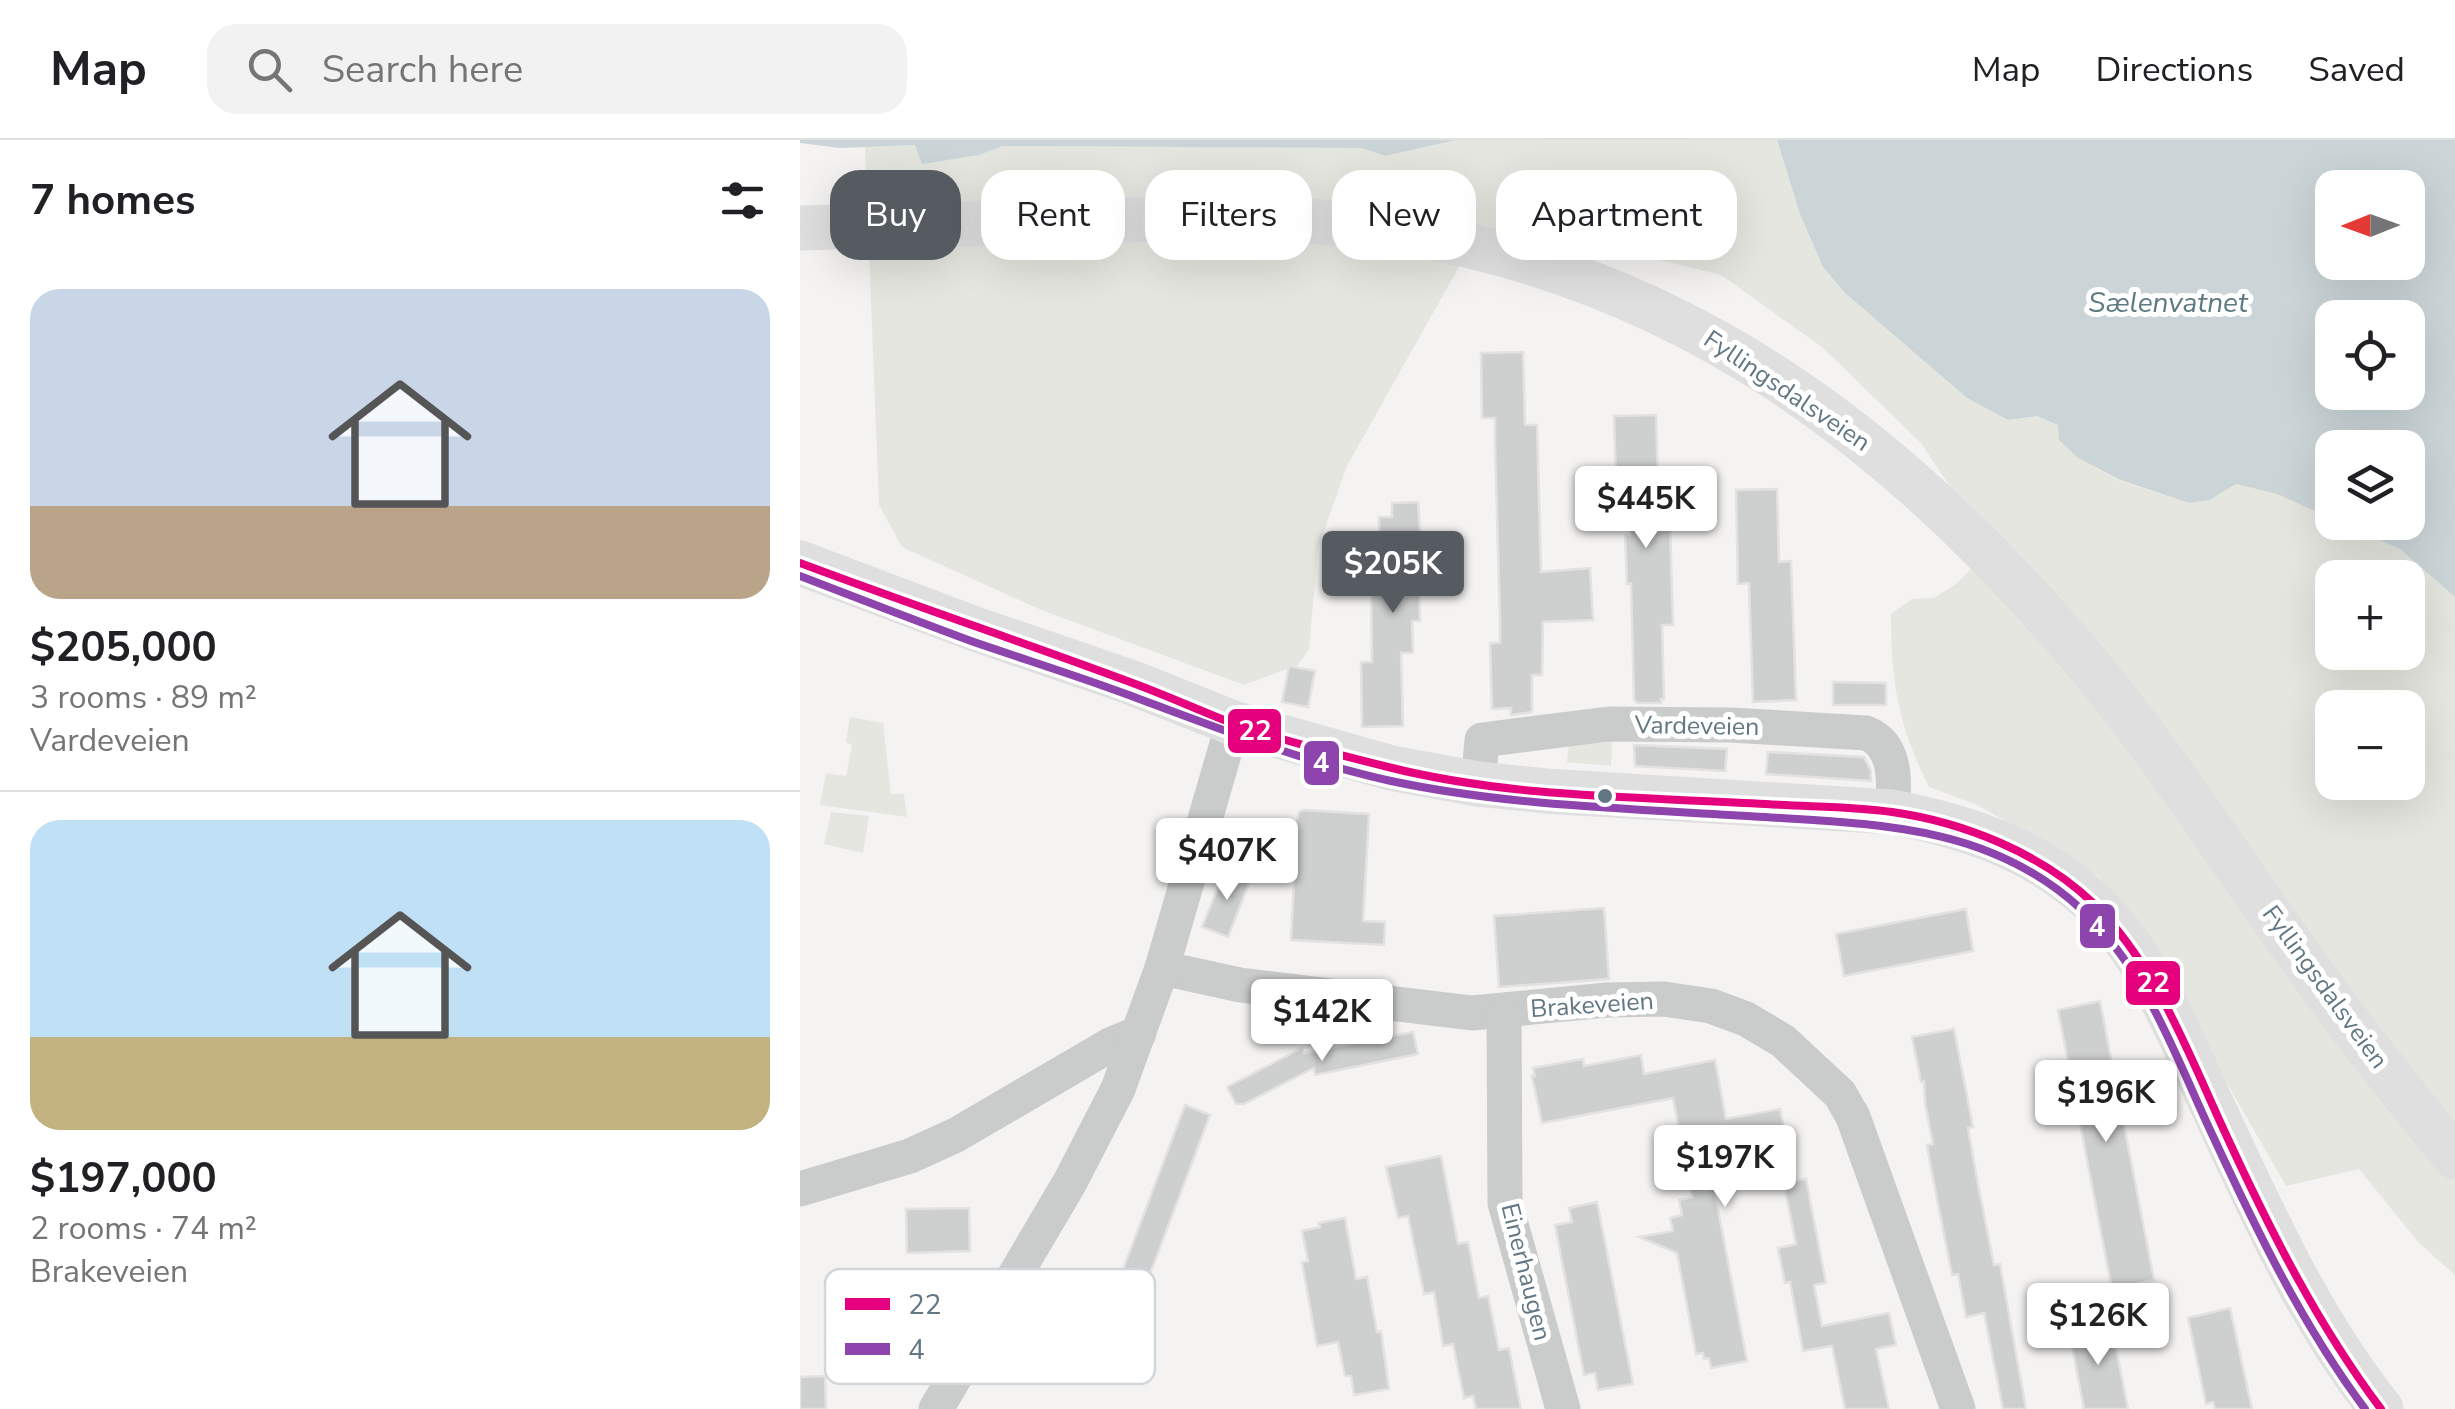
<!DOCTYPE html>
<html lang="en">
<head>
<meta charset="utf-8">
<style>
  :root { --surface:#fff; --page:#f2f2f2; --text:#202124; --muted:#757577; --line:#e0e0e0; --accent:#555b60 }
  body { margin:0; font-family:"Nunito Sans",sans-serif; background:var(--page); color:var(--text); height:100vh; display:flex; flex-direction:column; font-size:38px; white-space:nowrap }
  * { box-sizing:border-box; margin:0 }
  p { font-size:32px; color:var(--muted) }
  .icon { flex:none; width:55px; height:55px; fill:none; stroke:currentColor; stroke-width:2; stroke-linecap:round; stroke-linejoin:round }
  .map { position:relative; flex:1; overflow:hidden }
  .details { display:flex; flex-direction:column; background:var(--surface); width:800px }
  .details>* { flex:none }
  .guide { position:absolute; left:30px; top:30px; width:950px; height:90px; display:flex; gap:20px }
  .needle { width:65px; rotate:269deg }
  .controls { position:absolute; left:1515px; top:30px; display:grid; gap:20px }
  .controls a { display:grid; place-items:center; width:110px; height:110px; border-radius:20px; background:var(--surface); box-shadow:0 10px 40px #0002; font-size:50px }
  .price { position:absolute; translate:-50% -85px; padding:0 22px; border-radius:10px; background:#fff; color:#222; font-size:32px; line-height:65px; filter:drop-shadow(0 2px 5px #0008) }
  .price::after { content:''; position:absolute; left:50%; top:60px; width:30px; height:22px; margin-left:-15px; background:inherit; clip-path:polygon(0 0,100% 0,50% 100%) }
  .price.active { background:var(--accent); color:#fff }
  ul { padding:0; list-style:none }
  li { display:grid; align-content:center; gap:20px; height:530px; padding:0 30px }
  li+li { border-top:2px solid var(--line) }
  li span { display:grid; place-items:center; height:310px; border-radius:30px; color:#555 }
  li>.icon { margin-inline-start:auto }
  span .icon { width:180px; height:180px; fill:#fffc; stroke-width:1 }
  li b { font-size:42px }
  h2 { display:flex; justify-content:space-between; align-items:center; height:120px; padding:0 30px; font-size:42px }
  .pill { padding:0 35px; border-radius:30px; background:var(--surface); box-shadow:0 10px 40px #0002; font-size:35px; line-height:90px }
  .pill.active { background:var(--accent); color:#fff }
  header { display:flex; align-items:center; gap:60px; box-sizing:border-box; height:140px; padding:0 50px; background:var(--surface); border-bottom:2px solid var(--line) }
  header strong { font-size:48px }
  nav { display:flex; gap:55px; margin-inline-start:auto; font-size:35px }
  .search { width:700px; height:90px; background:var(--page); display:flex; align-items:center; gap:25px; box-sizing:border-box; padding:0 35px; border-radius:30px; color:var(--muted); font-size:38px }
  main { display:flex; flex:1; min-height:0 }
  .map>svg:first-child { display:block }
  .green { fill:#e4e6df; fill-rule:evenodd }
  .water { fill:#cbd5d7; fill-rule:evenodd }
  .building { fill:#cecfcf; stroke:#e3e2e1; stroke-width:2.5 }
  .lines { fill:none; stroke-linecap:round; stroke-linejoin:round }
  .minor { stroke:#cacccc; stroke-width:35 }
  .major { stroke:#dfdfe0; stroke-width:45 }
  .bus-1-casing { stroke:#fff; stroke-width:15 }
  .bus-2-casing { stroke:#fff; stroke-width:15 }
  .bus-1 { stroke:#e5007d; stroke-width:8 }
  .bus-2 { stroke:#8e44ad; stroke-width:8 }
  .bus-dot { fill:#627783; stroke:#fff; stroke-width:4 }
  .labels { text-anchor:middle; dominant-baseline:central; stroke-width:10; stroke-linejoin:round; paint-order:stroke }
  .street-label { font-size:25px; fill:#627783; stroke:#fff }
  .water-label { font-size:28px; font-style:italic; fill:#5d7a81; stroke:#fff }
  .key { fill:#fff; stroke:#d0d6da; stroke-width:2.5 }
  .key-label { font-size:28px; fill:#627783 }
  .line-badge { stroke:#fff; stroke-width:4 }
  .badge-label { font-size:28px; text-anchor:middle; font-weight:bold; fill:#fff }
</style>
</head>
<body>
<header>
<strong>Map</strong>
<div class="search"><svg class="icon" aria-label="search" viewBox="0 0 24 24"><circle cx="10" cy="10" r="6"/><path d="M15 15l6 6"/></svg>Search here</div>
<nav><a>Map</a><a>Directions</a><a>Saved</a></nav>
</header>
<main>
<section class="details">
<h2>7 homes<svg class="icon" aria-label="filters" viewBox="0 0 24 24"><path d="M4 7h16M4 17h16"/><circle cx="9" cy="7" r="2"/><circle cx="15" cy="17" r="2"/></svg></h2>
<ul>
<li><span style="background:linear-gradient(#c9d6e8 70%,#b9a48a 0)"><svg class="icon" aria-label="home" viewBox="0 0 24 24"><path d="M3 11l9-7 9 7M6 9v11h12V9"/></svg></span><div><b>$205,000</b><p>3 rooms · 89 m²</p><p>Vardeveien</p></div></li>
<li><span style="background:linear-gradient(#bfe0f5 70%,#c2b280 0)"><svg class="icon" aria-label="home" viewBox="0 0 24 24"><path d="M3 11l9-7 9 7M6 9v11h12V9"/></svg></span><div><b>$197,000</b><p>2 rooms · 74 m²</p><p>Brakeveien</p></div></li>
</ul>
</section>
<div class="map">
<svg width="1655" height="1269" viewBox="0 0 1655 1269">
  <rect width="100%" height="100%" fill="#f4f3f1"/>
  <g class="green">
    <path d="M656 0H977L1000 74 1023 127 1045 153 1167 258 1208 280 1237 276 1259 285 1278 318 1320 341 1389 363 1410 360 1436 344 1477 354 1532 379V382L1540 383 1600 409 1655 457V1135L1619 1103 1559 1029 1486 1046 1333 779 1299 737 1261 712 1177 665 1129 647C1098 584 1091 544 1091 474L1112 459 1134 458 1156 444 1178 422 1179 390 1121 303 1022 207 921 135 721 86 678 93 547 326 518 408 509 509 498 525 444 545 239 469 102 407 79 365 65 7 115 5 179 15 203 6 561 8 585 16ZM1532 438H1608V512H1532ZM1532 568H1608V642H1532Z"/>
    <path d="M50 577 83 583 91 654H104L107 677 20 665 26 633 46 636 52 605 46 602Z"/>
    <path d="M812 602 811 626 767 622 769 604Z"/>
    <path d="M31 672 69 676 63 713 24 704Z"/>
  </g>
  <g class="water">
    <path d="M0 0H656L585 16 561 8 203 6 179 15 122 24 115 5 40 8 0 3Z"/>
    <path d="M977 0H1655V457L1600 409 1540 383 1608 382V308H1532V379L1477 354 1436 344 1410 360 1389 363 1320 340 1278 318 1259 300 1258 285 1237 276 1208 280 1167 258 1045 153 1023 127 1000 74ZM1532 48H1608V122H1532ZM1532 178H1608V252H1532Z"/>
  </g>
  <g class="building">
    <path d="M723 212 725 285H737L741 432 790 428 793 480 743 482 742 535H732V572L711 575V568L692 569 690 503H700V477L695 304V278H682L681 213Z"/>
    <path d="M856 275 858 348H869L873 485H862L864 559H861V563H837L834 559 831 443 827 444 825 395H830L828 340H816L814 276Z"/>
    <path d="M977 349 979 422 991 421 996 560 953 562 949 443 938 444 936 350Z"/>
    <path d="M618 362 623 441H619L620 481H612L613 513H601L603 586 562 587 561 522H572L571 449H580L579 377H592V363Z"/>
    <path d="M489 526 515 531 508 567 482 562Z"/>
    <path d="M1033 542 1086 543V565H1033Z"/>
    <path d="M834 605 927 609 925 631 835 626Z"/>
    <path d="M968 612 1064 617 1071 631V641L966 634Z"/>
    <path d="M503 670 569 674 563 781 585 782 584 805 491 800 497 681 499 672Z"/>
    <path d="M426 728 451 738 428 797 402 787Z"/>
    <path d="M804 768 809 839 699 847 694 776Z"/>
    <path d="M1166 769 1173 811 1044 836 1036 794Z"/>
    <path d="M1300 861 1354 1140 1312 1149 1258 870Z"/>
    <path d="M1154 889 1173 987 1168 988 1177 1039 1194 1125 1200 1124 1226 1269H1203L1184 1173 1166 1177 1158 1134 1152 1135 1131 1028 1127 1005 1133 1004 1125 963 1124 941 1121 942 1112 897Z"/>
    <path d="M613 892 618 914 515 935 514 928 444 964H436L427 947 502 908 504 913Z"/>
    <path d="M841 915 844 934 915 920 926 979 980 969 995 1041 1006 1039 1026 1143 1014 1145 1022 1186 1089 1173 1096 1205 1076 1209 1089 1269H1045L1032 1206 1003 1211 990 1142 985 1143 978 1108 996 1104 984 1044 972 1046 968 1029 920 1038 922 1053 915 1054 947 1221 911 1228 909 1218 904 1219 903 1213 896 1214 877 1113 839 1097 873 1091 870 1078 882 1075 879 1060 892 1057 873 958 742 983 732 936H735L733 928 783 919 784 926Z"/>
    <path d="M385 965 410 975 324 1203 299 1193Z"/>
    <path d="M641 1016 658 1104 668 1102 679 1158 688 1156 699 1210 709 1208 721 1269H676L673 1256 664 1258 653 1204 643 1206 634 1152 624 1154 608 1076 598 1078 586 1027Z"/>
    <path d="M797 1062 833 1244 798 1250 795 1233 784 1235 755 1085 772 1082 769 1068Z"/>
    <path d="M169 1068 170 1111 107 1113 106 1069Z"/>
    <path d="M545 1078 556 1139 567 1137 577 1192 581 1191 589 1249 554 1255 551 1236H545L538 1202 517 1206 502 1122 508 1121 502 1091 520 1087 519 1083Z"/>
    <path d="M1430 1168 1452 1269H1415L1413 1262 1406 1264 1388 1178Z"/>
    <path d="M1311 1182 1328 1269H1284L1269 1190Z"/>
    <path d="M25 1236 26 1269H0V1237Z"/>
  </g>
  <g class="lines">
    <g class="minor">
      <path d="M678 644 682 600 809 584 931 585 1066 593C1097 605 1095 643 1092 672"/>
      <path d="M362 828 440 845 672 873 807 860 864 859 911 866 946 879 983 901 1040 954 1053 977 1158 1269"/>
      <path d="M704 872 705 1063 763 1269"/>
      <path d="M0 1049 110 1016 156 995 310 905 339 893"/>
      <path d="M136 1269 270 1042 318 949 362 828 433 583"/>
    </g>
    <g class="major">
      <path d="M0 88C103 85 206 83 309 80 405 78 501 75 596 91 888 138 1100 301 1286 522 1374 627 1446 745 1528 855 1568 911 1612 964 1655 1017"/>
      <path d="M0 423 175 489 330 542 433 583 591 628 678 644 746 651 1092 672C1164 686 1236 709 1291 761 1349 816 1378 892 1411 963 1461 1070 1507 1176 1581 1269"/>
    </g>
    <g class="bus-1-casing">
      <path id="bus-1" d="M0 423C109 464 220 501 330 542 363 554 396 569 429 582 480 600 536 614 588 627 711 658 841 657 966 664 1008 667 1051 666 1092 672 1163 682 1241 713 1293 763 1358 827 1390 918 1428 999 1472 1094 1518 1185 1581 1269"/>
    </g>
    <g class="bus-2-casing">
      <path id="bus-2" d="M0 436C57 458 114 480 171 501 223 519 275 535 326 554 413 586 500 621 591 641 714 667 840 669 965 677 1079 684 1191 686 1281 769 1345 828 1375 915 1411 992 1456 1089 1501 1183 1565 1269"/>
    </g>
    <use href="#bus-1" class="bus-1"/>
    <use href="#bus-2" class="bus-2"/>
  </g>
  <circle class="bus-dot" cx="805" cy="656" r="9"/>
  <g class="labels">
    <g class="street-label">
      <text transform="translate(987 251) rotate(34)">Fyllingsdalsveien</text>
      <text transform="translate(897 586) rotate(1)">Vardeveien</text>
      <text transform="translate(1525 847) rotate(54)">Fyllingsdalsveien</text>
      <text transform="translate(792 865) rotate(-4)">Brakeveien</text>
      <text transform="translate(726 1132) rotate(76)">Einerhaugen</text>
    </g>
    <g class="water-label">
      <text x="1368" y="163">Sælenvatnet</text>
    </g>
  </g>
  <rect x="25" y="1129" width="330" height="115" rx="15" class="key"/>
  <rect x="45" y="1158" width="45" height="12" fill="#e5007d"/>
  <rect x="45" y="1203" width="45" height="12" fill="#8e44ad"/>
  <g class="key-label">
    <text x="108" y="1174">22</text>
    <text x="108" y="1219">4</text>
  </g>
  <g class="line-badge">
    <rect x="426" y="567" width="57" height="48" rx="10" fill="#e5007d"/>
    <rect x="502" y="599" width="39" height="48" rx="10" fill="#8e44ad"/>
    <rect x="1278" y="762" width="39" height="48" rx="10" fill="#8e44ad"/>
    <rect x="1324" y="819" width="58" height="48" rx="10" fill="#e5007d"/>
  </g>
  <g class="badge-label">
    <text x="455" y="600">22</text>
    <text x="521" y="632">4</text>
    <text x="1297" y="796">4</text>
    <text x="1353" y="852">22</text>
  </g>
</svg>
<div class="controls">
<a><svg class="needle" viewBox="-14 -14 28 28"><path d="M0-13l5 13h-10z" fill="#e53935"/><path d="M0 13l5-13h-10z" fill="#757577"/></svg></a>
<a><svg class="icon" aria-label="locate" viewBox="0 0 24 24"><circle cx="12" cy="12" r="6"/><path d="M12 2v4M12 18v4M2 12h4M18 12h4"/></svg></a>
<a><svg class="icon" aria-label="layers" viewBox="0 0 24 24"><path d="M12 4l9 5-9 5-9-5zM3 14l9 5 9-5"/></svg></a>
<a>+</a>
<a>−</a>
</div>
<b class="price" style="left:846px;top:411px">$445K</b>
<b class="price active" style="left:593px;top:476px">$205K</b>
<b class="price" style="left:427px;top:763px">$407K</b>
<b class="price" style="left:522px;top:924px">$142K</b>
<b class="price" style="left:1306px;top:1005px">$196K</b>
<b class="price" style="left:925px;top:1070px">$197K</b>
<b class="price" style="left:1298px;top:1228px">$126K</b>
<div class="guide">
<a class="pill active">Buy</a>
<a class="pill">Rent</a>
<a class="pill">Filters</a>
<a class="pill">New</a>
<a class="pill">Apartment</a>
</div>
</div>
</main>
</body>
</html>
